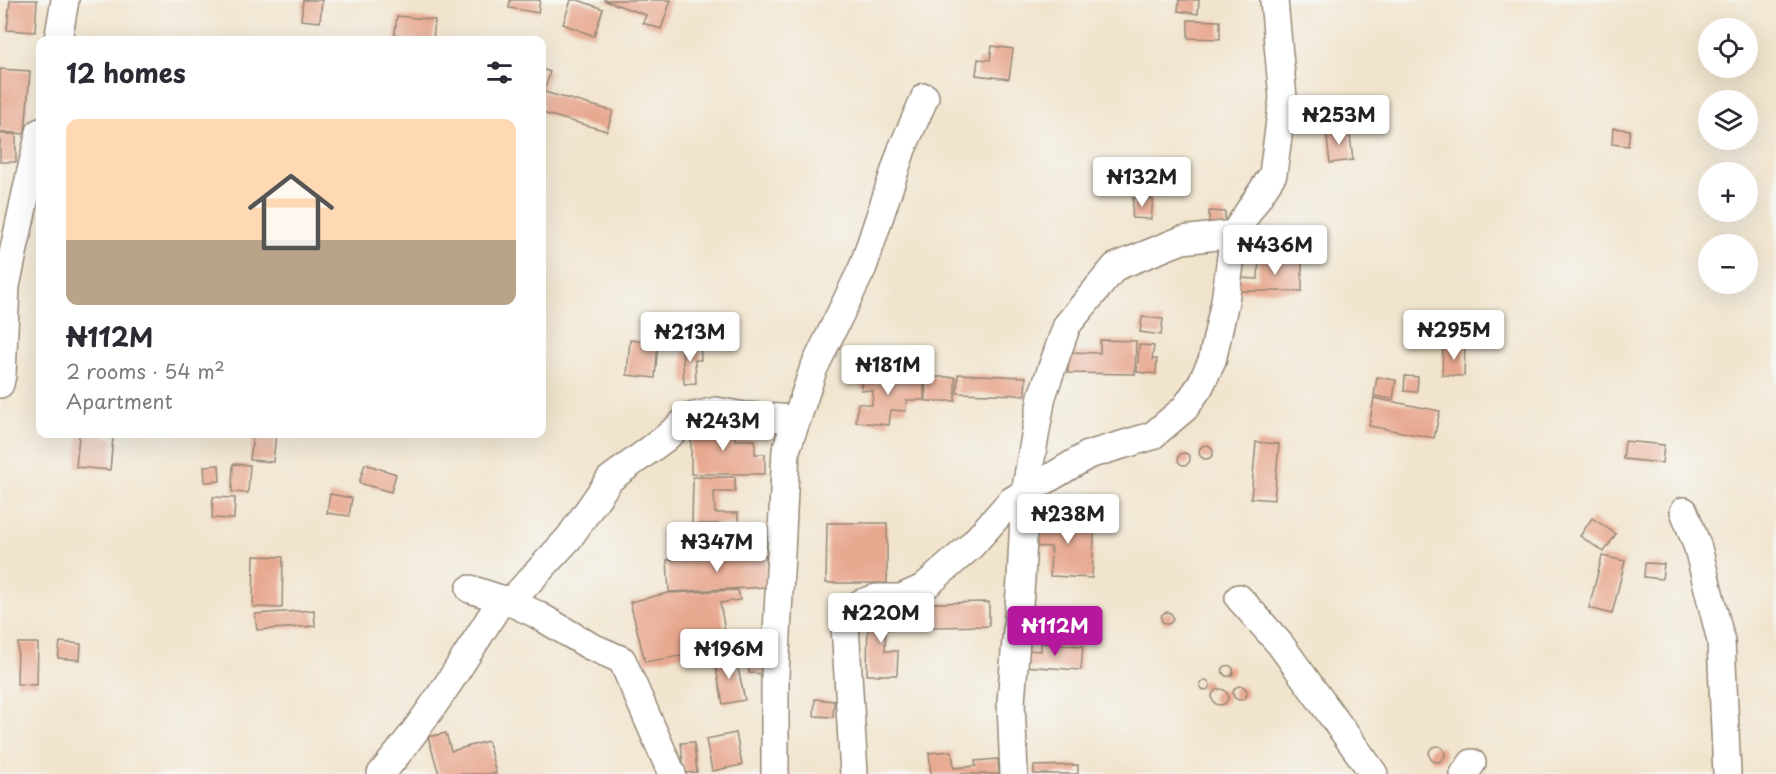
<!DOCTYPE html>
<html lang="en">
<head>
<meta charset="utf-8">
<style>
  :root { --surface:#fff; --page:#f2f2f3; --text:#2b2b33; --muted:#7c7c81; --line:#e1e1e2; --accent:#b5179e }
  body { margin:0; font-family:"Playpen Sans",sans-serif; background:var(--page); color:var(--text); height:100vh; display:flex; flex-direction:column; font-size:22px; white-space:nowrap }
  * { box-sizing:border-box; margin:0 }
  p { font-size:20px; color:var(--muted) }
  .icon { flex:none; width:33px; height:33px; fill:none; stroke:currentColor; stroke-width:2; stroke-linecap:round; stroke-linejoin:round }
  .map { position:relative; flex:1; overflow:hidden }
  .panel { position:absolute; left:36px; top:36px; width:510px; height:402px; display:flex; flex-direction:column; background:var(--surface); border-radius:12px; box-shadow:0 6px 24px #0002 }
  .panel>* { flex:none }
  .tools { position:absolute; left:1698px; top:18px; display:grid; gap:12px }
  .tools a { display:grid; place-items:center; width:60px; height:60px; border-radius:50%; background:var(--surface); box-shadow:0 6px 24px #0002; font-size:30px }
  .price { position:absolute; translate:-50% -51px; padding:0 14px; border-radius:6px; background:#fff; color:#222; font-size:20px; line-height:39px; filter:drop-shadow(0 2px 3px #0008) }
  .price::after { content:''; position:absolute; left:50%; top:36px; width:18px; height:14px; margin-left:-9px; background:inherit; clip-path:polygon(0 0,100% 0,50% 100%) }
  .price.on { background:var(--accent); color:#fff }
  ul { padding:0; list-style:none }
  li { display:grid; align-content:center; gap:12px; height:318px; padding:0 30px }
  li+li { border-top:2px solid var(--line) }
  li span { display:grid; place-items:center; height:186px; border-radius:12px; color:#555 }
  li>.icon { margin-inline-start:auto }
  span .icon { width:108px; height:108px; fill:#fffc; stroke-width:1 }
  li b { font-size:26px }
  h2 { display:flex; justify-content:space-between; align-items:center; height:72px; padding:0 30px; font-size:26px }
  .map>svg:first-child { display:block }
  .building { fill:#e8a890 }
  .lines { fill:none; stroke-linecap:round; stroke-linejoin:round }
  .minor-casing { stroke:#968776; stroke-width:30 }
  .minor { stroke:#fff; stroke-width:27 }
</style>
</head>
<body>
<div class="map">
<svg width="1776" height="774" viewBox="0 0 1776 774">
  <rect width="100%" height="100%" fill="#f6f6f2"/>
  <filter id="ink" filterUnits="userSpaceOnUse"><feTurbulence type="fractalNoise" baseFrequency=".0167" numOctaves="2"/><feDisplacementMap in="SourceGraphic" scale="12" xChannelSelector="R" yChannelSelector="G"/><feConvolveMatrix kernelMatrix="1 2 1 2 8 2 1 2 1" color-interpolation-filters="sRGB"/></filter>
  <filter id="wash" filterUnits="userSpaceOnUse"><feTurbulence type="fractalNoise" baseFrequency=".008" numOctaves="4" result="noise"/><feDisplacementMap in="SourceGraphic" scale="24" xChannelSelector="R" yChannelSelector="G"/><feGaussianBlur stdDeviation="1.35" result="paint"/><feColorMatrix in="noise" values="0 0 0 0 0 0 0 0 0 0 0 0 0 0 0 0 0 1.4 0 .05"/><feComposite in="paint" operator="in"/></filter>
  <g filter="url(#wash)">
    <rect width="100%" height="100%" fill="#f1e4cd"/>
    <g id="blocks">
      <g class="building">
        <path d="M10 0H37L35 32 7 30Z"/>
        <path d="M303 0H322L320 22 301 20Z"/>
        <path d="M510 0H540L538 13 509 8Z"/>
        <path d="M571 0H578L603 9 594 36 563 24Z"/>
        <path d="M603 0H671L661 29 643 23 646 15Z"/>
        <path d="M1179 0H1199L1198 14 1178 11Z"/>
        <path d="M397 16 435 20 433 40H394Z"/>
        <path d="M1188 20 1220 21V39L1188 38Z"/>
        <path d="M992 46 1013 49 1009 79 976 75 978 59 990 60Z"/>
        <path d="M0 69 30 71 25 134 0 132Z"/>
        <path d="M542 69 550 72 544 92 613 111 607 131 542 113Z"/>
        <path d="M1349 128 1353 160 1330 163 1326 131Z"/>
        <path d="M1613 128 1630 130 1628 146 1612 144Z"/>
        <rect x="0" y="134" width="16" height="28"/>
        <path d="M1133 198 1153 199 1151 219 1132 218Z"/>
        <path d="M1209 211 1225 212V228L1209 227Z"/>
        <path d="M1259 257 1302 258V291H1238V278L1258 279Z"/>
        <path d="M1142 317 1163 319 1161 335 1140 332Z"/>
        <path d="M630 340 658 343 655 378 627 375Z"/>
        <path d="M1100 340 1136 341 1135 374 1068 373 1069 352 1100 353Z"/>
        <path d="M700 345 701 360H695L696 383 684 384 682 347Z"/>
        <path d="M1139 345 1154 346 1152 359H1157L1156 374 1137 372Z"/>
        <path d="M1443 346 1465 347 1464 376 1442 375Z"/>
        <path d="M862 373 924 378V400H907L906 411 891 410 889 425 856 422 858 403 872 405 873 391 861 390Z"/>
        <path d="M958 374 1026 377 1025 395 957 393Z"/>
        <path d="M1405 376 1418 377 1417 392 1404 391Z"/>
        <path d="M925 377H955V401H926Z"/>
        <path d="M1377 377 1396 380 1393 399 1374 396Z"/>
        <path d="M1374 398 1440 411 1434 438 1369 426Z"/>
        <path d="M691 426H736L735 440H755V454H765V474H691Z"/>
        <path d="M253 434H276L273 462 250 460Z"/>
        <path d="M79 435 113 438 110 470 76 467Z"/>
        <path d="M1625 441 1664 445 1662 463 1623 459Z"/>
        <path d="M1256 442 1279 444 1274 500 1251 498Z"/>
        <circle cx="1206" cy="452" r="7"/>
        <circle cx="1184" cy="459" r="6"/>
        <path d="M233 464 250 465 248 493 232 492Z"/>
        <path d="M365 464 396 474 391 492 359 483Z"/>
        <path d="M219 465 220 481 205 482 204 466Z"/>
        <path d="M693 477H735V492H714L715 513H738V524H692Z"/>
        <path d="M330 494 352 498 349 516 327 513Z"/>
        <path d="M213 497 235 498 234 519 212 518Z"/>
        <path d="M1053 514 1095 516 1092 578 1050 576 1051 547 1028 546 1029 527 1052 528Z"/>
        <path d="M1592 518 1616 534 1604 552 1580 536Z"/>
        <path d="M827 523H887V583H826Z"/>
        <path d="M691 525H707L709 555 691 556Z"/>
        <path d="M766 555 767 587 669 592 667 560Z"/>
        <path d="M254 556 283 557 282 608 253 607Z"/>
        <path d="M1602 556 1625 561 1612 614 1589 608Z"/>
        <path d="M1645 563 1664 564 1662 579 1644 577Z"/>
        <path d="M738 590 740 600 720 603 728 648 645 662 630 602 668 593Z"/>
        <path d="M989 602V626L932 627V603Z"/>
        <path d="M314 610 315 626 257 630 255 614Z"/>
        <circle cx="1167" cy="618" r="6"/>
        <path d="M868 613H899V629H886L885 651H898L897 675H867Z"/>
        <path d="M60 642 81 644 80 660 58 658Z"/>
        <path d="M18 643H38L37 685 17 684Z"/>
        <path d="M1041 643 1083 646 1081 670 1023 666 1024 650 1041 651Z"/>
        <path d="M735 655 745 700 723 704 714 659Z"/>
        <path d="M750 659 766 661V674L749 673Z"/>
        <circle cx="1228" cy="671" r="5.5"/>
        <circle cx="1205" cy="685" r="5"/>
        <circle cx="1240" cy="693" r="7"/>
        <circle cx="1220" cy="697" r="8"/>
        <path d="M815 699 834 701 833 717 814 716Z"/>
        <path d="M446 733 451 751 488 741 496 774H439L428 737Z"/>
        <path d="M736 733 742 765 712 771 706 739Z"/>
        <path d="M694 742 697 772 684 773 681 743Z"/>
        <circle cx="1437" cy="754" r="8"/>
        <path d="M952 751 954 768 976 766 975 761 998 759 999 774H931L929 753Z"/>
        <path d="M1078 765V774H1034V766Z"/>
      </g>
    </g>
  </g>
  <g filter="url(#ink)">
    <use href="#blocks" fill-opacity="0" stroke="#968776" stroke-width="1.5"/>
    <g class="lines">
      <g class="minor-casing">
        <g id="minor">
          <path d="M58 40 65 0"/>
          <path d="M0 384 2 375 6 286 30 175 40 132"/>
          <path d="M1684 511 1698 548 1721 641 1727 774"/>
          <path d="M470 589 510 602 536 614 590 646 622 660 672 774"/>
          <path d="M1239 598 1280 644 1374 774"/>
          <path d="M510 602 569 538 610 479 663 440 690 417 716 411 744 416 797 419 813 370 863 267 902 149 925 97"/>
          <path d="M381 774C427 720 464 660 502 599"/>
          <path d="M775 774V675L786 450 797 419"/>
          <path d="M854 774 845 625 861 603 877 598H901L923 588 971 546 1011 501 1088 455 1152 436 1185 408 1200 386 1212 361 1225 301 1234 234 1273 174 1283 98 1274 0"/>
          <path d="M1014 774 1011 702 1021 580 1025 493 1042 396 1067 325 1115 267 1182 240 1234 234"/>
          <path d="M1464 774 1472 763"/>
        </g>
      </g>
      <use href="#minor" class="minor"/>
    </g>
  </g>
</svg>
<div class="tools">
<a><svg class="icon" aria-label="locate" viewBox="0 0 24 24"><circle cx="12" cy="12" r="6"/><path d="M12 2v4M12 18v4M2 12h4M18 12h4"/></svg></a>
<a><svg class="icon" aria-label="layers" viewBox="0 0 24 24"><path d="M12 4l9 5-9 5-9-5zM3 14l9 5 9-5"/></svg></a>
<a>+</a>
<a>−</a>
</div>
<b class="price" style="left:1339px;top:146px">₦253M</b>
<b class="price" style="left:1142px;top:208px">₦132M</b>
<b class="price" style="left:1275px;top:276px">₦436M</b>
<b class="price" style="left:1454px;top:361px">₦295M</b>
<b class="price" style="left:690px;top:363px">₦213M</b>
<b class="price" style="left:888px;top:396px">₦181M</b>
<b class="price" style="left:723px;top:452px">₦243M</b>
<b class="price" style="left:1068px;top:545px">₦238M</b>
<b class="price" style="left:717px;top:573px">₦347M</b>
<b class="price" style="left:881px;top:644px">₦220M</b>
<b class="price on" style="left:1055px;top:657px">₦112M</b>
<b class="price" style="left:729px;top:680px">₦196M</b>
<section class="panel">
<h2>12 homes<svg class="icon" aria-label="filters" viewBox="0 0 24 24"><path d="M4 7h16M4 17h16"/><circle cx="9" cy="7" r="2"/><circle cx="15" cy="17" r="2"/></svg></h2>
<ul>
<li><span style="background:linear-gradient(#ffd9b3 65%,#b9a48a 0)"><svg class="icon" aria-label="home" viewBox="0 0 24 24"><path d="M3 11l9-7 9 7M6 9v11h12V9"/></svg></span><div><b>₦112M</b><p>2 rooms · 54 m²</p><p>Apartment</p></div></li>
</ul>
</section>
</div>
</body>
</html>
